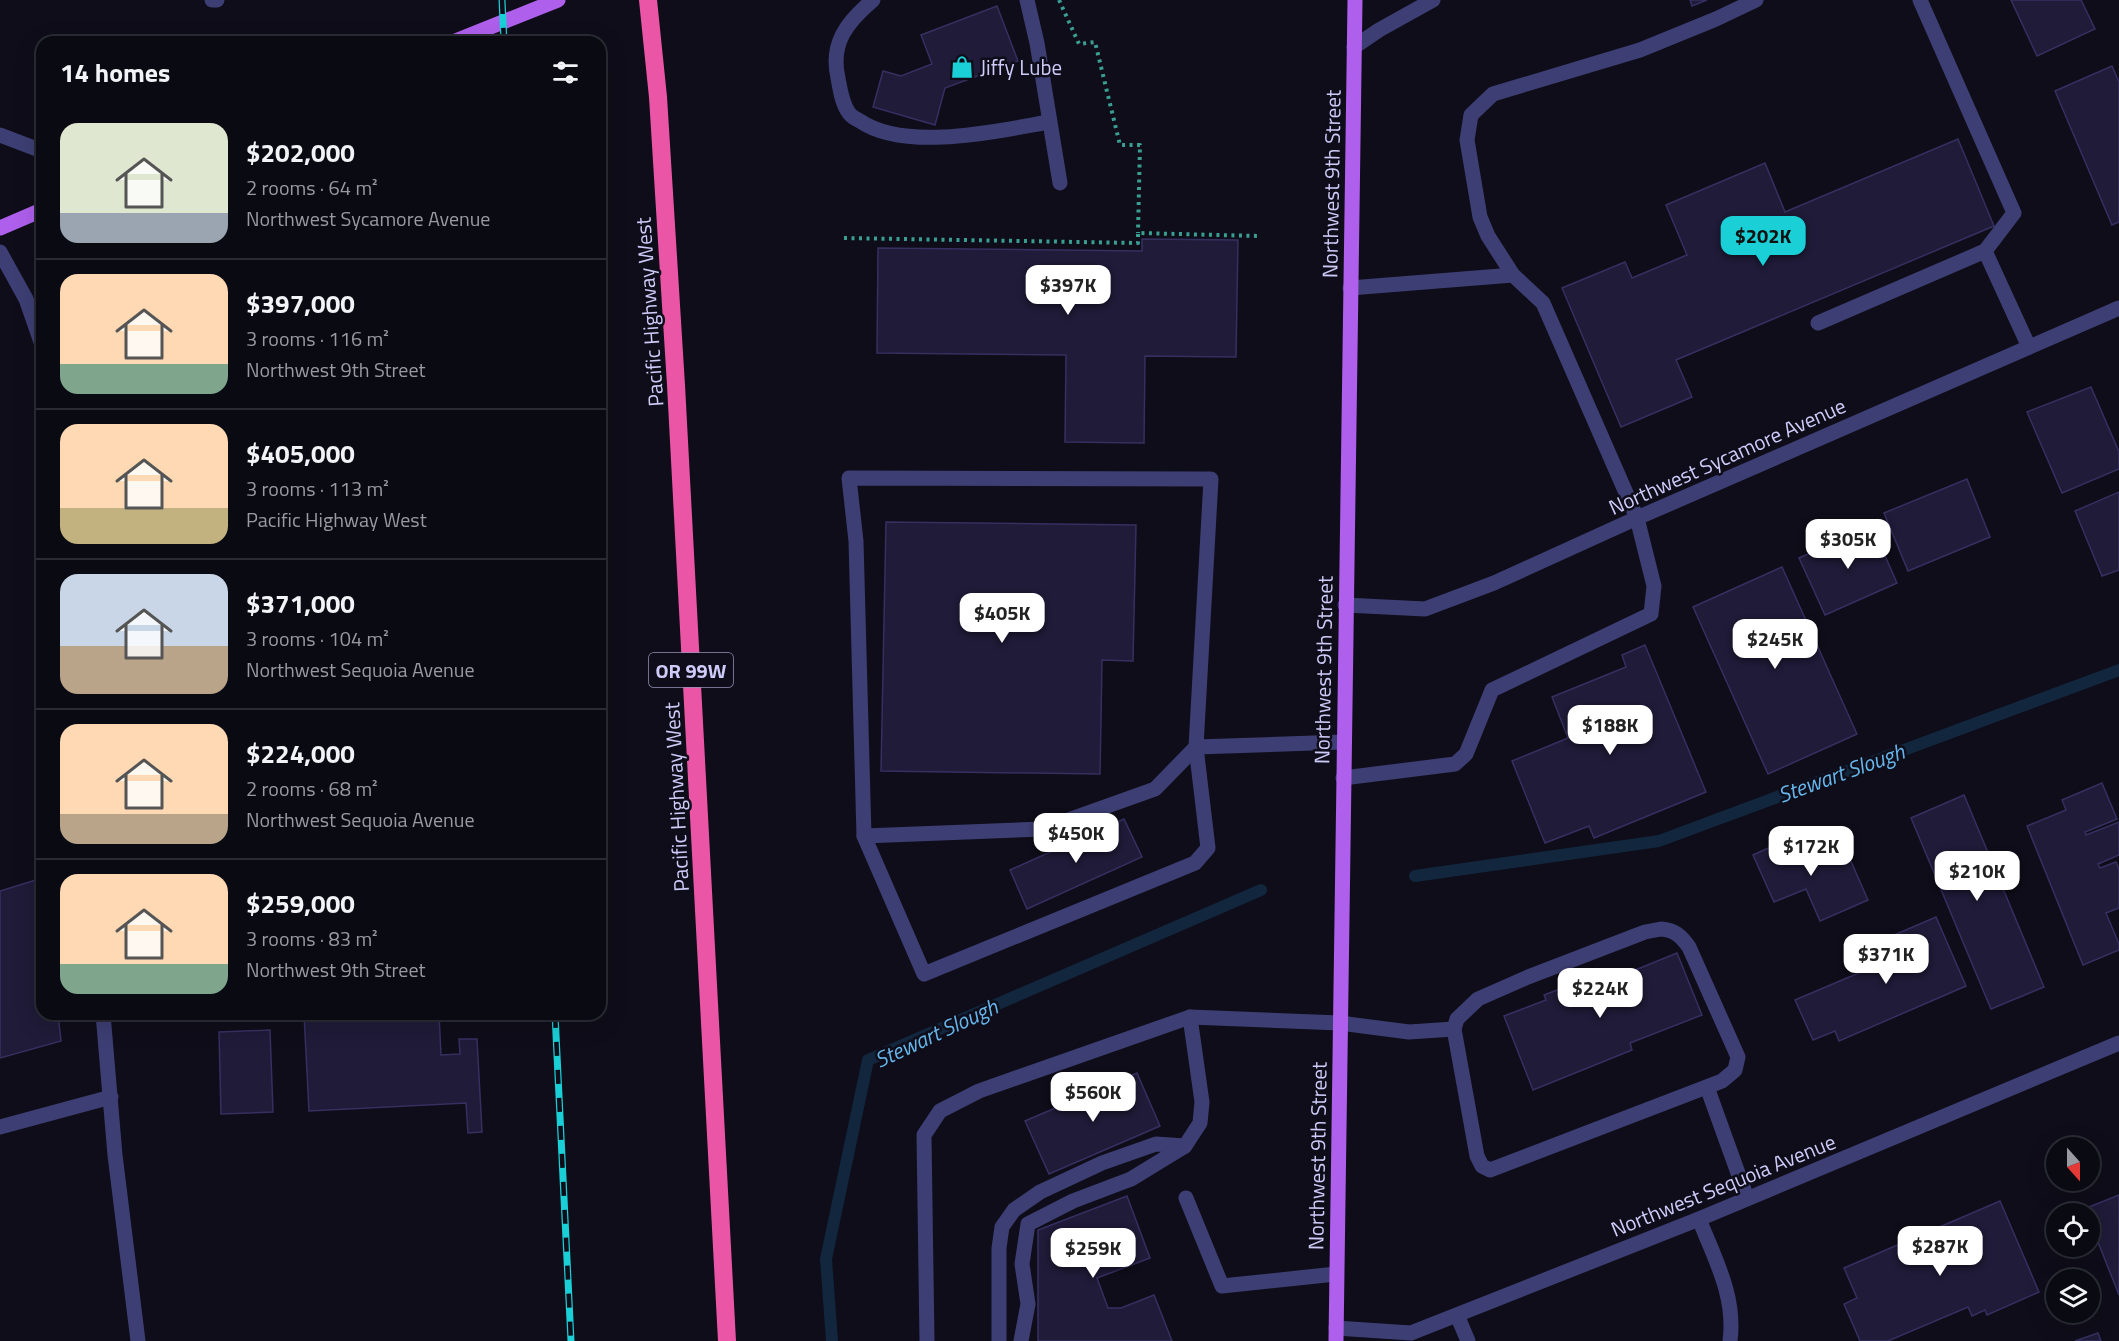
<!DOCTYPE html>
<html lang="en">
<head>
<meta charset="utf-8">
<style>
  :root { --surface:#0a0a13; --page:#13131c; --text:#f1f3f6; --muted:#999aa0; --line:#2a2b33; --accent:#1acfd6 }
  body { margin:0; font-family:"Titillium Web",sans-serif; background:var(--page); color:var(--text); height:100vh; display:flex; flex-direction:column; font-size:22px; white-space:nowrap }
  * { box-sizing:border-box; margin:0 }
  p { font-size:20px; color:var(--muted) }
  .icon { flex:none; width:33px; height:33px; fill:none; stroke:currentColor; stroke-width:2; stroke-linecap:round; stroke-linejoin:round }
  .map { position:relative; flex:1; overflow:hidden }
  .sheet { position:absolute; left:36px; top:36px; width:570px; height:984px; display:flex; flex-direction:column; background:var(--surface); border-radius:18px; box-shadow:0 6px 24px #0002,0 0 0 2px var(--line) }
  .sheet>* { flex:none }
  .needle { width:39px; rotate:159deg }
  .fabs { position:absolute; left:2046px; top:1137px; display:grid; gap:12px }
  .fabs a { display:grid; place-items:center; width:54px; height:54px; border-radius:50%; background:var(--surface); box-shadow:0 6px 24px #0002,0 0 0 2px var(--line); font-size:30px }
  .price { position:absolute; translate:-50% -51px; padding:0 14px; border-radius:12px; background:#fff; color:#222; font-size:20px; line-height:39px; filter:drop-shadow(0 2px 3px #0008) }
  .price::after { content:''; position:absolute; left:50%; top:36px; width:18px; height:14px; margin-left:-9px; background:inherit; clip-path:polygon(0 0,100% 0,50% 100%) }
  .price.on { background:var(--accent); color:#111 }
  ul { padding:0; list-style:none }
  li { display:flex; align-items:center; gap:18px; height:150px; padding:0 24px }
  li+li { border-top:2px solid var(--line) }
  li span { display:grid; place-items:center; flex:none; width:168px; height:120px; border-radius:18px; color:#555 }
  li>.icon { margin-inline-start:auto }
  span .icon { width:72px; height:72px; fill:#fffc; stroke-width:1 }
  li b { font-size:26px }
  h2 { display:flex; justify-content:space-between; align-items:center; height:72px; padding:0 24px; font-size:26px }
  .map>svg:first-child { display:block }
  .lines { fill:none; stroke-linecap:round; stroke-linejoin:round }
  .stream { stroke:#12263d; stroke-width:12 }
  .building { fill:#1f1b38; stroke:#363061; stroke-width:1.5 }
  .path { stroke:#3a9e92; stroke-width:4; stroke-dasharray:3 4.5; stroke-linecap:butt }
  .minor { stroke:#3d3e73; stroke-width:15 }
  .major { stroke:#ae5feb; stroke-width:15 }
  .highway { stroke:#ea55a6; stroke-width:18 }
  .rail-casing { stroke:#1acfd6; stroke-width:7 }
  .rail { stroke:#0e0d19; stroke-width:4.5; stroke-dasharray:14; stroke-linecap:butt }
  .labels { text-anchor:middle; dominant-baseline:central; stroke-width:5; stroke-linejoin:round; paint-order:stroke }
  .shield { fill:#0e0d19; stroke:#9492b6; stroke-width:1.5 }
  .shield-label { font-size:20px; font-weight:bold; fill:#cecbf9 }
  .poi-label { font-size:21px; fill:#cecbf9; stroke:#0e0d19; text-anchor:start }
  .street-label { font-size:21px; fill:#cecbf9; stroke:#0e0d19 }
  .water-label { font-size:22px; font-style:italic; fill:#66b6ec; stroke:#0e0d19 }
</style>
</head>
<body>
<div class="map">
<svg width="2119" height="1341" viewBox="0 0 2119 1341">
  <rect width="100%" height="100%" fill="#0e0d19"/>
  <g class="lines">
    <g class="stream">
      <path d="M1415 876 1659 841 2119 670"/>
      <path d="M832 1341 826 1259 868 1060 1261 890"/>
    </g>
  </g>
  <g class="building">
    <path d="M1690 0H1707L1692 6Z"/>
    <path d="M2011 0H2081L2095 29 2037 56Z"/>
    <path d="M997 6 1018 61 945 88 935 125 873 107 883 71 901 76 932 64 921 35Z"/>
    <path d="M2112 66 2119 82V222L2112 225 2055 91Z"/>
    <path d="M1958 139 1994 226 1676 360 1692 397 1621 427 1562 288 1625 262 1632 278 1687 255 1666 205 1765 163 1785 212Z"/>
    <path d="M1142 239 1238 240 1236 357 1145 356 1144 443 1065 442 1066 355 877 353 878 248 1142 251Z"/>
    <path d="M2091 387 2119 452V469L2062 493 2027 412Z"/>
    <path d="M1967 479 1990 537 1908 571 1884 513Z"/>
    <path d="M2119 492V570L2102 576 2075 511Z"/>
    <path d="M886 522 1136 525 1133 661 1102 660 1100 774 881 771Z"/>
    <path d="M1872 526 1897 583 1825 615 1799 558Z"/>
    <path d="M1782 567 1857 734 1768 774 1693 607Z"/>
    <path d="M1645 645 1706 792 1594 838 1589 826 1545 843 1512 761 1568 738 1552 697 1626 667 1622 655Z"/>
    <path d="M2102 783 2117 819 2085 832 2086 835 2119 822V855L2098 864 2100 868 2116 862 2119 869V908L2106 913 2119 944V950L2083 965 2027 826 2066 810 2062 800Z"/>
    <path d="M1964 795 2044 987 1991 1009 1911 818Z"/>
    <path d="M1124 819 1142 857 1027 909 1010 870Z"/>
    <path d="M1802 833 1815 863 1846 850 1868 900 1820 921 1806 889 1774 902 1753 855Z"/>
    <path d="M39 879 42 899V1014H58L61 1041 0 1058V891Z"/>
    <path d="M1936 917 1966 986 1839 1041 1835 1031 1813 1040 1795 1000 1887 961 1878 942Z"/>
    <path d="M1677 953 1702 1015 1630 1043 1632 1050 1533 1090 1504 1016 1546 1000 1544 995 1604 972 1608 981Z"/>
    <path d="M304 1014H439L441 1055 460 1054 459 1039H477L482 1132 468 1133 466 1103 309 1111Z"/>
    <path d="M270 1030 273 1112 221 1114 219 1032Z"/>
    <path d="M1137 1073 1160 1126 1049 1174 1025 1121Z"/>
    <path d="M2119 1195V1295L2090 1222V1214H2086L2084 1209Z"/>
    <path d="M1127 1196 1150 1258 1097 1278 1108 1308H1121L1154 1295 1172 1341H1038V1230Z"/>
    <path d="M2000 1201 2039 1292 1987 1315 1985 1310 1972 1316 1968 1307 1888 1341H1860L1844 1304 1857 1298 1844 1268Z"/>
    <path d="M2098 1333 2101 1341H2075Z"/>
  </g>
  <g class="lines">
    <g class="path">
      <path d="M1059 0 1079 44 1095 42 1120 145H1140L1138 233"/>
      <path d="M844 238 1138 243V233L1259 236"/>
    </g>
    <g class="minor">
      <path d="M212 0H217"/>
      <path d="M873 0C847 22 830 43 838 78 840 89 842 104 849 113 851 116 856 119 860 121 905 152 998 131 1049 122"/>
      <path d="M1027 0 1037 43 1060 183"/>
      <path d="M1920 0 2014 213 1985 251"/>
      <path d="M1354 47 1379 30 1433 0"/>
      <path d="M0 135 42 151"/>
      <path d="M0 252 26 299 42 345"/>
      <path d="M1350 288 1513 275"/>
      <path d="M1818 323 1985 251 2029 347"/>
      <path d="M1345 605 1425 609 1494 583 1637 518 2119 308"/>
      <path d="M1196 747 1155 789 1043 829 864 836 856 541 849 478 1211 479 1196 747 1343 742"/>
      <path d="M1343 778 1455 764 1466 754 1492 690 1651 614 1654 586 1637 518 1543 303 1513 275 1488 236 1480 217 1467 140 1471 115 1493 94 1640 50 1716 19 1756 0"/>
      <path d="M864 836 924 974 1195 863 1208 848 1196 747"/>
      <path d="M1661 929C1675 930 1681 936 1689 947L1738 1057 1735 1070 1722 1081 1490 1170 1482 1166 1477 1156 1454 1029 1457 1019 1478 999 1528 977 1645 932Z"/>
      <path d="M103 1014 115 1155 138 1341"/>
      <path d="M1707 1087 1747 1198"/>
      <path d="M0 1127 111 1097"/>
      <path d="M1186 1198 1222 1286 1336 1274"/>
      <path d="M1699 1219C1715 1259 1736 1297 1730 1341"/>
      <path d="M1457 1315 1468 1341"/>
      <path d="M1336 1328 1411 1333 1699 1219 2119 1043"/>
      <path d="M927 1341 924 1135 940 1111 979 1091 1190 1017 1340 1023 1409 1032 1454 1029"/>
      <path d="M999 1341V1248L1002 1227 1014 1210 1040 1192 1102 1163 1156 1144 1185 1146"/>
      <path d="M1021 1341 1028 1304 1022 1264 1028 1224 1073 1201 1131 1179 1185 1146 1200 1123 1202 1102 1190 1017"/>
    </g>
    <g class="major">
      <path d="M453 42 558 0"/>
      <path d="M0 228 42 210"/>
      <path d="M1336 1341 1355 0"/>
    </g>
    <path class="highway" d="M648 0 658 97 676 385 727 1341"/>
    <g class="rail-casing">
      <g id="rail">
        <path d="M502 0 504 42"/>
        <path d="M555 1014 571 1341"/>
      </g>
    </g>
    <use href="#rail" class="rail"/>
  </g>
  <defs>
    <g id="shop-bare" transform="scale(1.8)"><path d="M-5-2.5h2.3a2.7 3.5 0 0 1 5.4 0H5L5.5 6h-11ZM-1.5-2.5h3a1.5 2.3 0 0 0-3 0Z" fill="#1acfd6" stroke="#0e0d19" stroke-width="2.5" paint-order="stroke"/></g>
  </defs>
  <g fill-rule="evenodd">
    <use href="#shop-bare" x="962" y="67"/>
  </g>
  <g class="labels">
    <rect class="shield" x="649" y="653" width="84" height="34" rx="4.5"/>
    <g class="shield-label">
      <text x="691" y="670">OR 99W</text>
    </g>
    <g class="poi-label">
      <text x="980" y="67">Jiffy Lube</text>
    </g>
    <g class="street-label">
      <text transform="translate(1331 184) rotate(-89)">Northwest 9th Street</text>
      <text transform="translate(649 312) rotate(-94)">Pacific Highway West</text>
      <text transform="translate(1727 456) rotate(-24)">Northwest Sycamore Avenue</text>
      <text transform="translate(1323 670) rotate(-89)">Northwest 9th Street</text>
      <text transform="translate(676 797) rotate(-93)">Pacific Highway West</text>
      <text transform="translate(1317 1156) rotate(-89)">Northwest 9th Street</text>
      <text transform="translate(1723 1185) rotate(-22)">Northwest Sequoia Avenue</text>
    </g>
    <g class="water-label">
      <text transform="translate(1841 773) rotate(-20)">Stewart Slough</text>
      <text transform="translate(936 1033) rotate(-25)">Stewart Slough</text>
    </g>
  </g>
</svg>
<div class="fabs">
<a><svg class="needle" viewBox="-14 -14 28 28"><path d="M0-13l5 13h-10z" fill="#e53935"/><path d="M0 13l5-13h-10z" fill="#999aa0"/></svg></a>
<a><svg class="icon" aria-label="locate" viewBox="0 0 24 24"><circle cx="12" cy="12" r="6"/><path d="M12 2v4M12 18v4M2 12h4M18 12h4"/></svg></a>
<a><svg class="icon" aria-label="layers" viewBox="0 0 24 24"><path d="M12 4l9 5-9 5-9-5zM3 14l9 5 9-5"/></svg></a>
</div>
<b class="price on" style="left:1763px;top:267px">$202K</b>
<b class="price" style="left:1068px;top:316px">$397K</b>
<b class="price" style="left:1848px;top:570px">$305K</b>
<b class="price" style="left:1002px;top:644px">$405K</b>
<b class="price" style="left:1775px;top:670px">$245K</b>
<b class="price" style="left:1610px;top:756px">$188K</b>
<b class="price" style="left:1076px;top:864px">$450K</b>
<b class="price" style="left:1811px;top:877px">$172K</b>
<b class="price" style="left:1977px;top:902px">$210K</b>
<b class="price" style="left:1886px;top:985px">$371K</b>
<b class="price" style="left:1600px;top:1019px">$224K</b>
<b class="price" style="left:1093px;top:1123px">$560K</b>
<b class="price" style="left:1940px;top:1277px">$287K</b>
<b class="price" style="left:1093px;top:1279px">$259K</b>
<section class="sheet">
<h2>14 homes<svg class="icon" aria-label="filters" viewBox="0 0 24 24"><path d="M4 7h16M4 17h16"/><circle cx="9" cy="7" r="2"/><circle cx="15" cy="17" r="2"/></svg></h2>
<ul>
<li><span style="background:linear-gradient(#dfe7d0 75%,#9aa5b1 0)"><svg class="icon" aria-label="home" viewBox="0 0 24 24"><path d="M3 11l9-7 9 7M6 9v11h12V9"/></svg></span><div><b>$202,000</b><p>2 rooms · 64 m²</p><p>Northwest Sycamore Avenue</p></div></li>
<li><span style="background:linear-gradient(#ffd9b3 75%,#7fa58c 0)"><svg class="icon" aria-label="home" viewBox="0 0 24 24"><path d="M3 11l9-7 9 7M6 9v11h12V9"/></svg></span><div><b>$397,000</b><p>3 rooms · 116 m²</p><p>Northwest 9th Street</p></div></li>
<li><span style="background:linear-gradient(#ffd9b3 70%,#c2b280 0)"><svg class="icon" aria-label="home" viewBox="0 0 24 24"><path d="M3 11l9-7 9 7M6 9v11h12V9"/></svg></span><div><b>$405,000</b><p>3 rooms · 113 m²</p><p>Pacific Highway West</p></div></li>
<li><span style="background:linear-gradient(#c9d6e8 60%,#b9a48a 0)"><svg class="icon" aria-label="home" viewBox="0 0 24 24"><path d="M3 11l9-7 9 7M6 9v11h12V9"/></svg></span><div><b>$371,000</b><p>3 rooms · 104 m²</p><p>Northwest Sequoia Avenue</p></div></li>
<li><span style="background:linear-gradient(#ffd9b3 75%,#b9a48a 0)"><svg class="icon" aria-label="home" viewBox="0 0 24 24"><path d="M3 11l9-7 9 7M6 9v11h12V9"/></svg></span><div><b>$224,000</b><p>2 rooms · 68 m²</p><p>Northwest Sequoia Avenue</p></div></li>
<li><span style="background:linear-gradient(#ffd9b3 75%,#7fa58c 0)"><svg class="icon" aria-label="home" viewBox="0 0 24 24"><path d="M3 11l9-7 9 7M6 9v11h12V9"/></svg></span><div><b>$259,000</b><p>3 rooms · 83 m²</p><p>Northwest 9th Street</p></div></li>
</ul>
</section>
</div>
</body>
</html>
